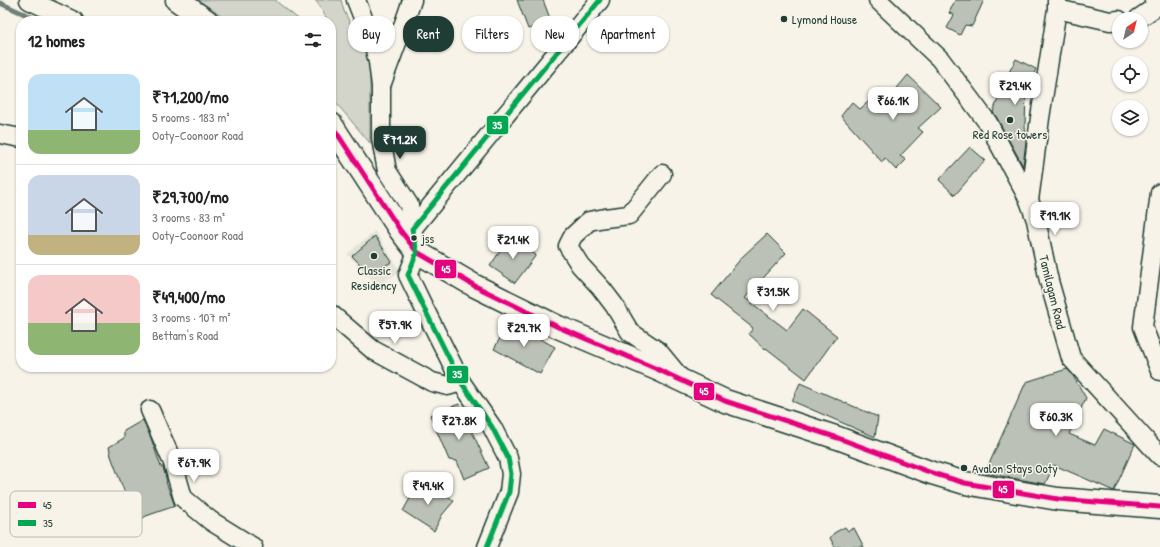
<!DOCTYPE html>
<html lang="en">
<head>
<meta charset="utf-8">
<style>
  :root { --surface:#fff; --page:#f6f6f6; --text:#222; --muted:#767676; --line:#e0e0e0; --accent:#1f3d34 }
  body { margin:0; font-family:"Patrick Hand",sans-serif; background:var(--page); color:var(--text); height:100vh; display:flex; flex-direction:column; font-size:15px; white-space:nowrap }
  * { box-sizing:border-box; margin:0 }
  p { font-size:13px; color:var(--muted) }
  .icon { flex:none; width:22px; height:22px; fill:none; stroke:currentColor; stroke-width:2; stroke-linecap:round; stroke-linejoin:round }
  .map { position:relative; flex:1; overflow:hidden }
  .panel { position:absolute; left:16px; top:16px; width:320px; height:356px; display:flex; flex-direction:column; background:var(--surface); border-radius:16px; box-shadow:0 1px 3px #0004 }
  .panel>* { flex:none }
  .guide { position:absolute; left:348px; top:16px; width:380px; height:36px; display:flex; gap:8px }
  .needle { width:26px; rotate:35deg }
  .controls { position:absolute; left:1112px; top:12px; display:grid; gap:8px }
  .controls a { display:grid; place-items:center; width:36px; height:36px; border-radius:50%; background:var(--surface); box-shadow:0 1px 3px #0004; font-size:20px }
  .price { position:absolute; translate:-50% -34px; padding:0 9px; border-radius:8px; background:#fff; color:#222; font-size:13px; line-height:26px; filter:drop-shadow(0 1px 2px #0008) }
  .price::after { content:''; position:absolute; left:50%; top:24px; width:12px; height:9px; margin-left:-6px; background:inherit; clip-path:polygon(0 0,100% 0,50% 100%) }
  .price.selected { background:var(--accent); color:#fff }
  ul { padding:0; list-style:none }
  li { display:flex; align-items:center; gap:12px; height:100px; padding:0 12px }
  li+li { border-top:1px solid var(--line) }
  li span { display:grid; place-items:center; flex:none; width:112px; height:80px; border-radius:12px; color:#555 }
  li>.icon { margin-inline-start:auto }
  span .icon { width:48px; height:48px; fill:#fffc; stroke-width:1 }
  li b { font-size:17px }
  h2 { display:flex; justify-content:space-between; align-items:center; height:48px; padding:0 12px; font-size:17px }
  .tag { padding:0 14px; border-radius:16px; background:var(--surface); box-shadow:0 1px 3px #0004; font-size:14px; line-height:36px }
  .tag.selected { background:var(--accent); color:#fff }
  .map>svg:first-child { display:block }
  .built { fill:#e5e4d9 }
  .green { fill:#d3d5ca; stroke:#79897f }
  .lines { fill:none; stroke-linecap:round; stroke-linejoin:round }
  .stream { stroke:#6f8077; stroke-width:5 }
  .building { fill:#bbc1b6; stroke:#1f3d34 }
  .minor-casing { stroke:#1f3d34; stroke-width:21 }
  .highway-casing { stroke:#1f3d34; stroke-width:25 }
  .minor { stroke:#f7f3e8; stroke-width:18 }
  .highway { stroke:#f7f3e8; stroke-width:22 }
  .bus-1-casing { stroke:#f7f3e8; stroke-width:8 }
  .bus-2-casing { stroke:#f7f3e8; stroke-width:8 }
  .bus-1 { stroke:#e5007d; stroke-width:5 }
  .bus-2 { stroke:#00a651; stroke-width:5 }
  .poi-dot { fill:#1f3d34; stroke:#f7f3e8; stroke-width:1.5 }
  .labels { text-anchor:middle; dominant-baseline:central; stroke-width:3; stroke-linejoin:round; paint-order:stroke }
  .bus-label { font-size:12px; fill:#1f3d34; stroke:#f7f3e8; text-anchor:start }
  .poi-label { font-size:13px; fill:#1f3d34; stroke:#f7f3e8; text-anchor:start }
  .street-label { font-size:13px; fill:#1f3d34; stroke:#f7f3e8 }
  .key { fill:#f7f3e8; stroke:#b6bcb2; stroke-width:1 }
  .key-label { font-size:11px; fill:#1f3d34 }
  .line-badge { stroke:#f7f3e8; stroke-width:1.5 }
  .badge-label { font-size:11px; text-anchor:middle; font-weight:bold; fill:#fff }
</style>
</head>
<body>
<div class="map">
<svg width="1160" height="547" viewBox="0 0 1160 547">
  <rect width="100%" height="100%" fill="#f7f3e8"/>
  <filter id="ink" filterUnits="userSpaceOnUse"><feTurbulence type="fractalNoise" baseFrequency=".025" numOctaves="2"/><feDisplacementMap in="SourceGraphic" scale="8" xChannelSelector="R" yChannelSelector="G"/><feConvolveMatrix kernelMatrix="1 2 1 2 8 2 1 2 1" color-interpolation-filters="sRGB"/></filter>
  <g filter="url(#ink)">
    <path class="built" d="M375 231 400 271 378 286 347 254Z"/>
    <g class="green">
      <path d="M198 0H276L277 2 301 21H229Z"/>
      <path d="M315 0H341L344 11 370 62V143L331 97V21H328L319 5Z"/>
    </g>
    <g class="lines">
      <path class="stream" d="M0 3 40 21"/>
    </g>
    <g class="building">
      <path d="M517 0H543L551 21 528 29Z"/>
      <path d="M955 0H984L972 26 965 25 960 35 947 28 954 15 949 13Z"/>
      <path d="M1016 59 1036 69 1026 92 1025 126 1026 141 1023 166 997 118 993 112 1005 80Z"/>
      <path d="M908 75 941 107 918 128 923 132 900 156 906 160 896 170 885 158 882 162 841 116 852 102 860 109 874 97 882 106Z"/>
      <path d="M970 147 985 160 955 195 939 180Z"/>
      <path d="M767 234 786 253 745 298 787 330 803 309 837 336 806 379 766 348 765 349 749 334 753 328 711 295 743 256Z"/>
      <path d="M375 236 392 262 369 273 352 256Z"/>
      <path d="M509 238 536 255 515 283 490 266Z"/>
      <path d="M509 322 555 347 540 374 494 349Z"/>
      <path d="M1067 369 1072 374 1086 398 1069 434 1095 445 1104 429 1135 444 1114 491 1054 465 1045 484 985 473 1026 382Z"/>
      <path d="M800 383 878 417 875 437 792 401Z"/>
      <path d="M459 404 489 468 464 479 457 461 449 460 430 415Z"/>
      <path d="M143 420 151 438 161 467H163L167 482H166L175 506 146 516 136 523 111 456 109 447 124 438V431Z"/>
      <path d="M418 484 428 493 434 485 454 501 442 515 434 531 403 511Z"/>
      <path d="M845 527 848 531 854 528 864 547H835L830 538 834 533Z"/>
    </g>
    <g class="lines">
      <g class="minor-casing">
        <g id="minor">
          <path d="M29 0 74 21"/>
          <path d="M356 0 374 46 378 62 381 86V138L387 171 409 205 412 229"/>
          <path d="M878 0 940 59 988 123 1029 200"/>
          <path d="M1057 0V9L1040 118 1029 200 1036 220 1049 281 1071 358 1160 456"/>
          <path d="M1057 9 1110 21 1119 20"/>
          <path d="M1138 19 1157 6 1154 0"/>
          <path d="M382 83C392 55 403 28 412 0"/>
          <path d="M0 134 21 138"/>
          <path d="M662 174 629 215 605 218 589 221 573 236 568 246 580 265 601 288 614 305 630 332 658 351 682 380"/>
          <path d="M1160 193 1143 327 1160 371"/>
          <path d="M331 314 373 350 432 382 448 386 461 382"/>
          <path d="M150 410 173 463 183 498 211 521 253 547"/>
          <path d="M487 547 509 492 511 474 508 458 492 427 461 382 424 308 408 275 417 252 412 229 600 0"/>
        </g>
      </g>
      <g class="highway-casing">
        <g id="highway">
          <path d="M177 0 207 21"/>
          <path d="M331 124 400 230 417 252 475 286 558 327 657 369 725 401 838 438 932 473 965 483 1058 499 1160 507"/>
        </g>
      </g>
      <use href="#minor" class="minor"/>
      <use href="#highway" class="highway"/>
      <g class="bus-1-casing">
        <path id="bus-1" d="M331 124 400 230 417 252 475 286 558 327 657 369 725 401 838 438 932 473 965 483 1058 499 1160 507"/>
      </g>
      <g class="bus-2-casing">
        <path id="bus-2" d="M487 547 509 492 511 474 508 458 492 427 461 382 424 308 408 275 417 252 412 229 600 0"/>
      </g>
      <use href="#bus-1" class="bus-1"/>
      <use href="#bus-2" class="bus-2"/>
    </g>
  </g>
  <g class="poi-dot">
    <circle cx="784" cy="19" r="4"/>
    <circle cx="1010" cy="120" r="4"/>
    <circle cx="414" cy="238" r="3.5"/>
    <circle cx="374" cy="256" r="4"/>
    <circle cx="964" cy="468" r="4"/>
  </g>
  <g class="labels">
    <g class="bus-label">
      <text x="422" y="238">jss</text>
    </g>
    <g class="poi-label">
      <text x="792" y="19">Lymond House</text>
      <text x="1010" y="134" text-anchor="middle">Red Rose towers</text>
      <text x="374" y="270" text-anchor="middle">Classic<tspan x="374" dy="15">Residency</tspan></text>
      <text x="972" y="468">Avalon Stays Ooty</text>
    </g>
    <g class="street-label">
      <text transform="translate(1053 292) rotate(76)">Tamilagam Road</text>
    </g>
  </g>
  <rect x="10" y="491" width="132" height="46" rx="6" class="key"/>
  <rect x="18" y="502" width="18" height="6" fill="#e5007d"/>
  <rect x="18" y="520" width="18" height="6" fill="#00a651"/>
  <g class="key-label">
    <text x="43" y="509">45</text>
    <text x="43" y="527">35</text>
  </g>
  <g class="line-badge">
    <rect x="486" y="115" width="23" height="20" rx="4" fill="#00a651"/>
    <rect x="434" y="259" width="23" height="20" rx="4" fill="#e5007d"/>
    <rect x="446" y="365" width="23" height="19" rx="4" fill="#00a651"/>
    <rect x="693" y="382" width="22" height="19" rx="4" fill="#e5007d"/>
    <rect x="992" y="480" width="23" height="19" rx="4" fill="#e5007d"/>
  </g>
  <g class="badge-label">
    <text x="497" y="129">35</text>
    <text x="446" y="273">45</text>
    <text x="457" y="378">35</text>
    <text x="704" y="395">45</text>
    <text x="1003" y="493">45</text>
  </g>
</svg>
<div class="controls">
<a><svg class="needle" viewBox="-14 -14 28 28"><path d="M0-13l5 13h-10z" fill="#e53935"/><path d="M0 13l5-13h-10z" fill="#767676"/></svg></a>
<a><svg class="icon" aria-label="locate" viewBox="0 0 24 24"><circle cx="12" cy="12" r="6"/><path d="M12 2v4M12 18v4M2 12h4M18 12h4"/></svg></a>
<a><svg class="icon" aria-label="layers" viewBox="0 0 24 24"><path d="M12 4l9 5-9 5-9-5zM3 14l9 5 9-5"/></svg></a>
</div>
<b class="price" style="left:1015px;top:106px">₹29.4K</b>
<b class="price" style="left:893px;top:121px">₹66.1K</b>
<b class="price selected" style="left:400px;top:160px">₹71.2K</b>
<b class="price" style="left:1055px;top:236px">₹19.1K</b>
<b class="price" style="left:513px;top:260px">₹21.4K</b>
<b class="price" style="left:773px;top:312px">₹31.5K</b>
<b class="price" style="left:395px;top:345px">₹57.9K</b>
<b class="price" style="left:524px;top:348px">₹29.7K</b>
<b class="price" style="left:1056px;top:437px">₹60.3K</b>
<b class="price" style="left:459px;top:441px">₹27.8K</b>
<b class="price" style="left:194px;top:483px">₹67.9K</b>
<b class="price" style="left:428px;top:506px">₹49.4K</b>
<div class="guide">
<a class="tag">Buy</a>
<a class="tag selected">Rent</a>
<a class="tag">Filters</a>
<a class="tag">New</a>
<a class="tag">Apartment</a>
</div>
<section class="panel">
<h2>12 homes<svg class="icon" aria-label="filters" viewBox="0 0 24 24"><path d="M4 7h16M4 17h16"/><circle cx="9" cy="7" r="2"/><circle cx="15" cy="17" r="2"/></svg></h2>
<ul>
<li><span style="background:linear-gradient(#bfe0f5 70%,#8fb573 0)"><svg class="icon" aria-label="home" viewBox="0 0 24 24"><path d="M3 11l9-7 9 7M6 9v11h12V9"/></svg></span><div><b>₹71,200/mo</b><p>5 rooms · 183 m²</p><p>Ooty-Coonoor Road</p></div></li>
<li><span style="background:linear-gradient(#c9d6e8 75%,#c2b280 0)"><svg class="icon" aria-label="home" viewBox="0 0 24 24"><path d="M3 11l9-7 9 7M6 9v11h12V9"/></svg></span><div><b>₹29,700/mo</b><p>3 rooms · 83 m²</p><p>Ooty-Coonoor Road</p></div></li>
<li><span style="background:linear-gradient(#f6c9c9 60%,#8fb573 0)"><svg class="icon" aria-label="home" viewBox="0 0 24 24"><path d="M3 11l9-7 9 7M6 9v11h12V9"/></svg></span><div><b>₹49,400/mo</b><p>3 rooms · 107 m²</p><p>Bettam's Road</p></div></li>
</ul>
</section>
</div>
</body>
</html>
